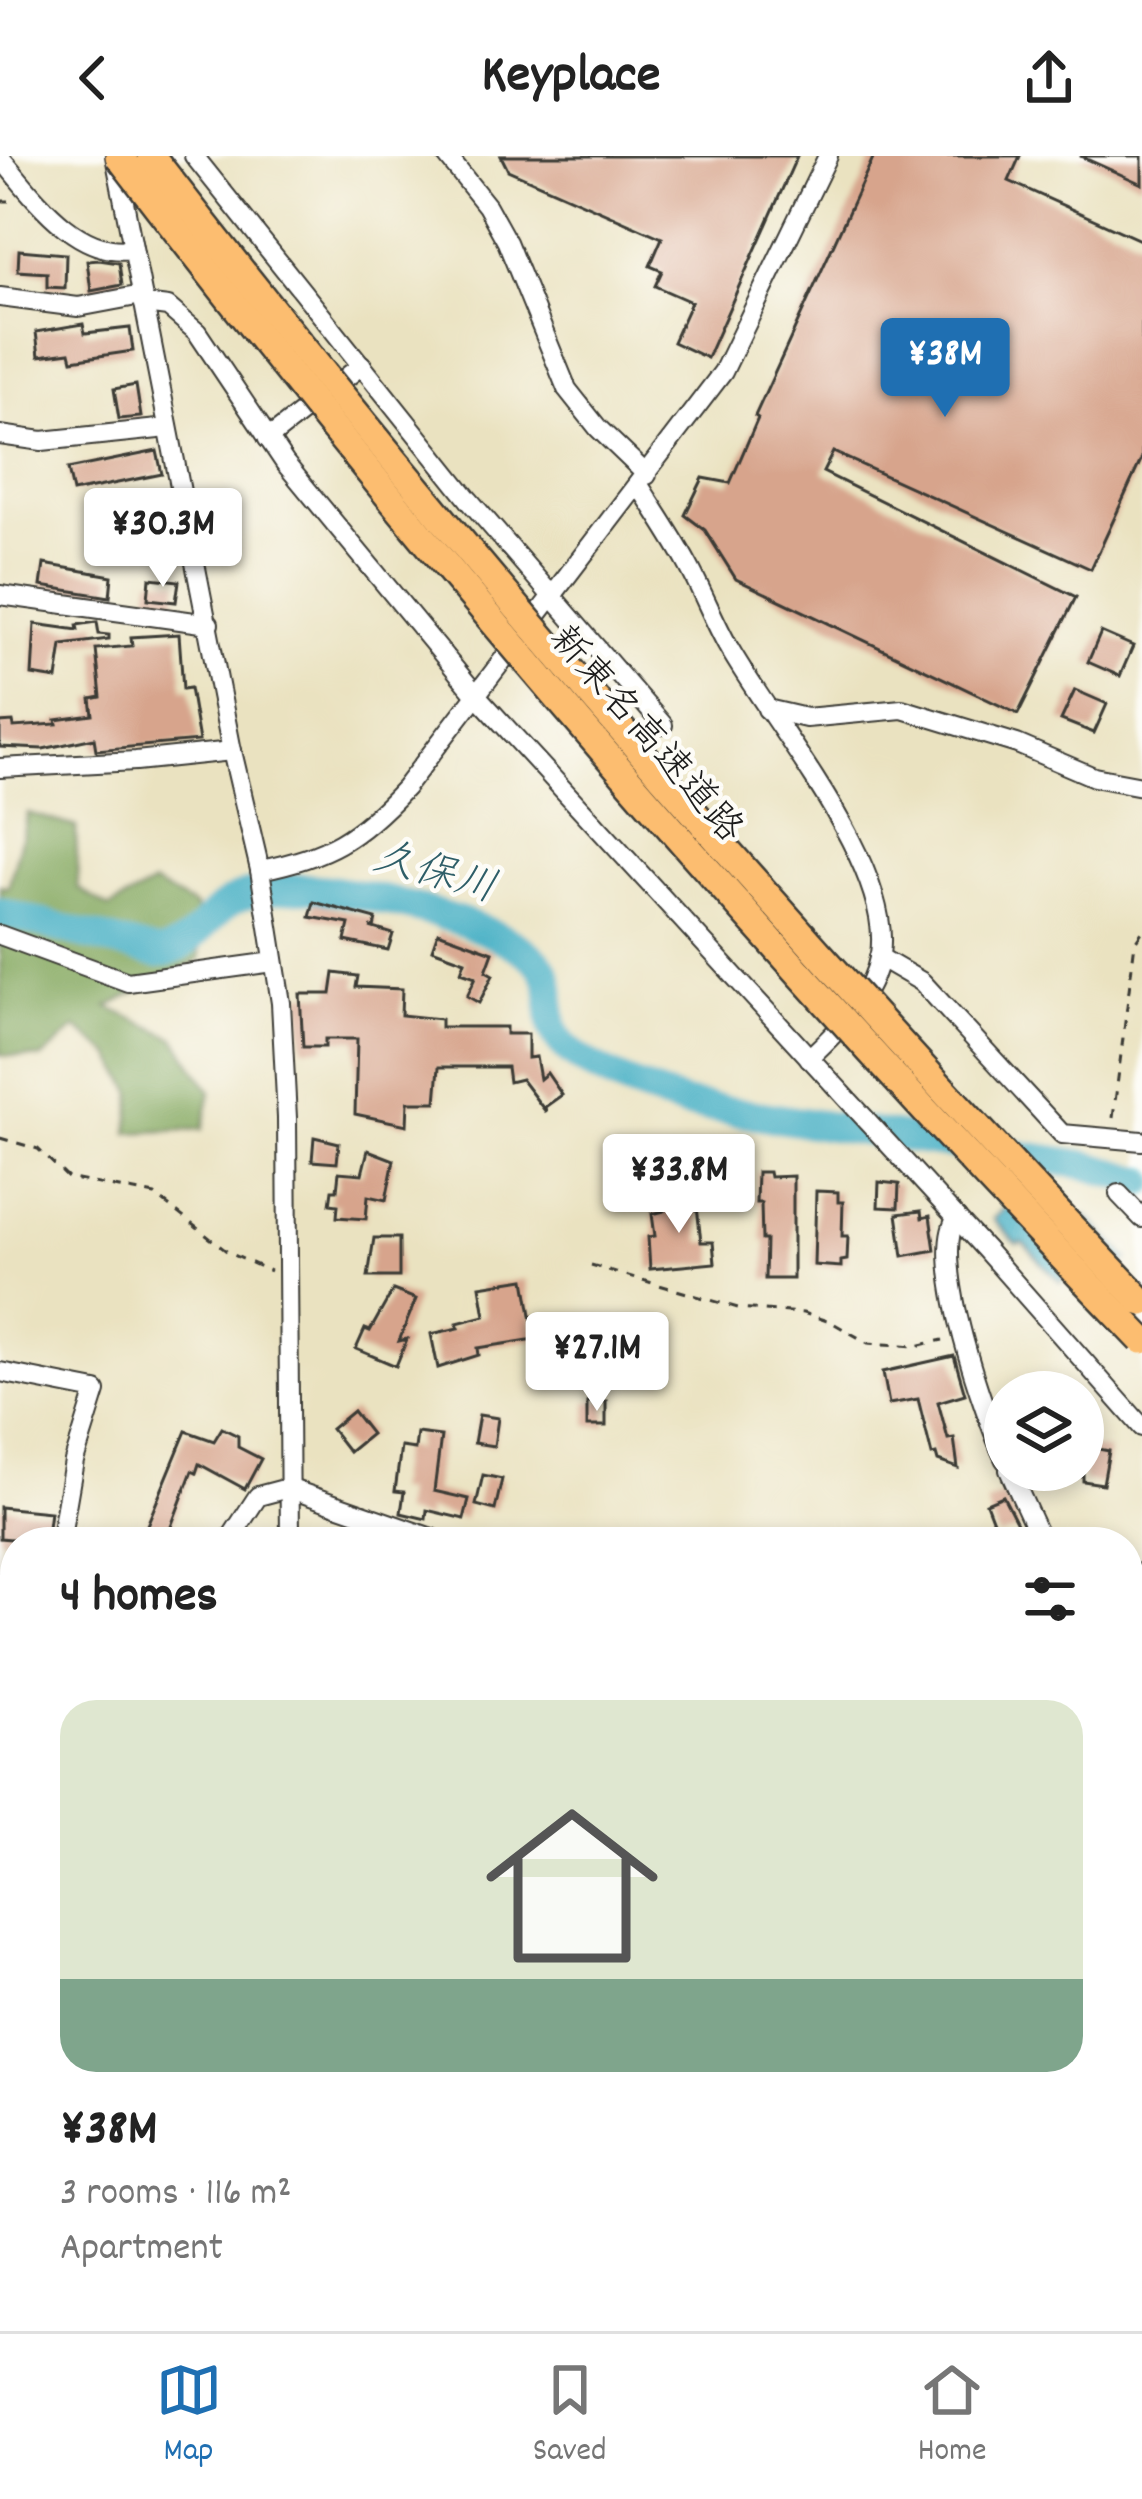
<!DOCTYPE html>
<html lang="en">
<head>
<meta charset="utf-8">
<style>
  :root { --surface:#fff; --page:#f2f2f2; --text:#222; --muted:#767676; --line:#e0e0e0; --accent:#1f6fb2 }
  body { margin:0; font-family:Dekko,"Klee One",sans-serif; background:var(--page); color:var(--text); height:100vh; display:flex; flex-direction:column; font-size:45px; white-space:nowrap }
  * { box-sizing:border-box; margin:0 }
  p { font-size:39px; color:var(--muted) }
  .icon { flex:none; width:66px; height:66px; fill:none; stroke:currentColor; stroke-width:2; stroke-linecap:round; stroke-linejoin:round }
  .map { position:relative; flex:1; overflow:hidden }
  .sheet { position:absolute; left:0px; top:1371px; width:1143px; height:804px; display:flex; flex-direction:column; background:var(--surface); border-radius:48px 48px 0 0; box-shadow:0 6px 18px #0003 }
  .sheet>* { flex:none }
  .tools { position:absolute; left:984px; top:1215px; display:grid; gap:24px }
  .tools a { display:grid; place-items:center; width:120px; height:120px; border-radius:50%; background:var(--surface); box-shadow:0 6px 18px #0003; font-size:60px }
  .price { position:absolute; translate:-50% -102px; padding:0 27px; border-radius:12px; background:#fff; color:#222; font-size:39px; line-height:78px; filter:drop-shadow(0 3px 6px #0008) }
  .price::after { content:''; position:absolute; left:50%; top:72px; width:36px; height:27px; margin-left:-18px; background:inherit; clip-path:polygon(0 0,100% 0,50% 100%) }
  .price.on { background:var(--accent); color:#fff }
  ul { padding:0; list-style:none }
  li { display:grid; align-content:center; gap:24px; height:636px; padding:0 60px }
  li span { display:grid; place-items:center; height:372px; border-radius:36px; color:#555 }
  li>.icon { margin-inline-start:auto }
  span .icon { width:216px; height:216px; fill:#fffc; stroke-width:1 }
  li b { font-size:51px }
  h2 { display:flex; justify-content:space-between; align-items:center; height:144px; padding:0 60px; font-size:51px }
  header { display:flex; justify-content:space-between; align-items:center; height:156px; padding:0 60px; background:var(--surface); font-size:54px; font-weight:700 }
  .dock { display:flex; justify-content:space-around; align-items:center; height:168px; border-top:3px solid var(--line); background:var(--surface); font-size:33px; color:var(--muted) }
  .dock a { display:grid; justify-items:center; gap:6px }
  .dock .on { color:var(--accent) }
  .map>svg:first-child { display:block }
  .forest { fill:#80a55a; stroke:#4e603b; stroke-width:3 }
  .water { fill:#45afc4; stroke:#306670; stroke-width:3 }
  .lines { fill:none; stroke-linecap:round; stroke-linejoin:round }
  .river { stroke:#45afc4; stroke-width:30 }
  .building { fill:#d7a48c }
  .minor-casing { stroke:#3b3a35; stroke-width:22 }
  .highway-casing { stroke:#3b3a35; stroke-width:32 }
  .path { stroke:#3b3a35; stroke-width:3; stroke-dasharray:9 9; stroke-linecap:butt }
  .minor { stroke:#fff; stroke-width:18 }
  .highway { stroke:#fcbd6f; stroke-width:27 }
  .highway-bridge-casing { stroke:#3b3a35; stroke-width:32; stroke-linecap:butt }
  .highway-bridge { stroke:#fcbd6f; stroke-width:27 }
  .labels { text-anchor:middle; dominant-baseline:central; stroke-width:9; stroke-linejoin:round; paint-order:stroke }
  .street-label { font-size:39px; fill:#1c1c1c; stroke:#fdfcf7 }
  .water-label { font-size:42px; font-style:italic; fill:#2e5e68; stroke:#fdfcf7 }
</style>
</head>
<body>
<header><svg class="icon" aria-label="back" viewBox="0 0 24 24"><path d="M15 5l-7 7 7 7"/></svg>Keyplace<svg class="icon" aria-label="share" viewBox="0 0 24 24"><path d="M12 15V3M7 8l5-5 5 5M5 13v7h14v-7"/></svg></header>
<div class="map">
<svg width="1142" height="2175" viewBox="0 0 1142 2175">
  <rect width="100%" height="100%" fill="#fdfcf7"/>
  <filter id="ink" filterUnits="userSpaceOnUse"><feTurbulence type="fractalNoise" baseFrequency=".00833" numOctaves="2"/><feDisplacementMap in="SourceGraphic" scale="24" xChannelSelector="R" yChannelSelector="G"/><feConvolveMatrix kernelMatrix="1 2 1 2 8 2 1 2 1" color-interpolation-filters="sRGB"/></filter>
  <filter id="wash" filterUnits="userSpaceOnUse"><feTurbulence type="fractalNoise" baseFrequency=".004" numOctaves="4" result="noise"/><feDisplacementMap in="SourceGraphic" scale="48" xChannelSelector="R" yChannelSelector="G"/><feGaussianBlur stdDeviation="2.7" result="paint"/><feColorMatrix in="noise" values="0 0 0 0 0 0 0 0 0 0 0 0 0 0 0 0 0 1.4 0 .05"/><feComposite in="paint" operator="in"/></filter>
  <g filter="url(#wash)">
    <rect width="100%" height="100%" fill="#eae2c0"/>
    <g class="forest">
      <path d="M28 657 76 671 78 732 109 752 154 728 196 751 200 803 108 851 175 882 211 936 203 973 128 977 133 937 111 899 76 872 42 902 0 899V729L8 732Z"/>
      <path d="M1142 1996V2091L1133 2092 1128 2074V2008Z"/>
    </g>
    <path class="water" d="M1020 1038 1032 1040 1061 1083 1086 1059 1129 1103 1109 1122 1086 1098 1060 1126 1022 1086 1017 1088 993 1063Z"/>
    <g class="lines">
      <path class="river" d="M0 756 158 798C200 792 207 749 247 739 267 734 299 730 320 733 373 739 510 769 542 811 557 832 547 850 553 872 562 908 653 938 685 948L1085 1009 1142 1025"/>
    </g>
    <g id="blocks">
      <g class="building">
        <path d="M501 0H797L707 202 673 186 691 146 655 130 662 115 650 110 662 82 508 14Z"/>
        <path d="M874 0H1020L1009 25 1142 85V302L1091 413 833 296 823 316 1076 441 1018 558 736 423 705 374 685 359 703 322 730 327 758 262 755 260Z"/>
        <path d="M1080 0H1142V28Z"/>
        <path d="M19 94 66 98 65 132 47 131V117L18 115Z"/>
        <path d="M99 104 119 107 122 129 91 135 87 105Z"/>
        <path d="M83 168 85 177 130 172 133 195 72 204 70 196 39 200 36 176Z"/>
        <path d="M136 229 141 261 119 263 114 233Z"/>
        <path d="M157 295 162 318 73 336 68 313Z"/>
        <path d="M116 356 119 380 98 383 95 360Z"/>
        <path d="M44 408 112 420 110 441 41 430Z"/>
        <path d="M150 422 179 425 176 446 148 443Z"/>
        <path d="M97 466 99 478 109 479V483L62 489 57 523 32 519 35 468 78 474 77 469Z"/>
        <path d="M1101 476 1133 490 1120 520 1088 506Z"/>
        <path d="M179 478 183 533 190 532 199 585 96 594 94 582 43 593 0 591V567L13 566 14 571 57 568 56 564 93 559 91 543 101 541 96 493 132 490 131 481Z"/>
        <path d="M1075 534 1107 548 1094 577 1061 564Z"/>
        <path d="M314 746 376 763 374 772 370 771 393 778 388 794 345 785 349 768 310 761Z"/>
        <path d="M438 776 493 796 486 815 493 819 479 847 467 840 476 821 461 816 465 805 432 793Z"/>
        <path d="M334 817 358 820 356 831 402 833 401 859 441 863V871H506V878H528V902L536 901 540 923 547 917 562 939 545 951 546 956 521 923 509 926 507 911H439L436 946H408L407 969 355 958 357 883H325V891H303L300 838H331Z"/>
        <path d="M314 981 339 987 337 1007 312 1005Z"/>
        <path d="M368 994 394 1004 386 1044 368 1040 366 1063 337 1061 338 1049 330 1048 332 1034H337L339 1016 362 1018Z"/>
        <path d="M757 1016H769L770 1021 793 1020V1123H765L766 1084H762L761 1047H756Z"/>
        <path d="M879 1026 899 1028 898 1052 878 1051Z"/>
        <path d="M695 1033 701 1086H713L715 1107 650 1113 648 1081 655 1080 652 1058 664 1055V1049L671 1051 680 1034Z"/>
        <path d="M816 1035 838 1036V1046H843L842 1080H848L847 1104 841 1105V1111L814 1109Z"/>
        <path d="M921 1055 922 1062 930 1060 935 1094 903 1100 897 1058Z"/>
        <path d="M374 1082H399V1121H368Z"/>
        <path d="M525 1123 535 1183 478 1192 479 1199 438 1212 431 1178 459 1172 457 1167 485 1160 480 1130Z"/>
        <path d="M393 1134 416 1143 399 1185 407 1183 396 1210 356 1193 365 1173 370 1175Z"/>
        <path d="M954 1200 965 1238 938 1246 948 1283 954 1282 958 1312 938 1305 936 1298 932 1299 918 1243 889 1248 883 1216Z"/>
        <path d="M606 1245V1270H587V1246Z"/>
        <path d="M353 1255 371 1278 349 1296 331 1273Z"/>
        <path d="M479 1259 498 1262 494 1290 474 1287Z"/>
        <path d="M222 1272 238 1280V1291L261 1303 245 1333 199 1308 196 1317 192 1315 169 1376 194 1386H140L186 1275 214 1285Z"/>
        <path d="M417 1277 441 1280 434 1335 469 1343 464 1363 427 1354 426 1363 401 1357 404 1336 395 1335 401 1291 415 1293Z"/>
        <path d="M1083 1290 1109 1295 1103 1328 1083 1325Z"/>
        <path d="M483 1319 502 1323 495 1354 476 1349Z"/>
        <path d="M1003 1340 1020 1373 999 1381 986 1347Z"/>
        <path d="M0 1351 50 1356 46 1386 0 1382Z"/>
        <path d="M1137 1408 1142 1477 1128 1478V1409Z"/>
        <path d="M677 2160H697L703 2175H668L664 2165Z"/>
      </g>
    </g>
  </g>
  <g filter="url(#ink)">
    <use href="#blocks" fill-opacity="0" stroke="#3b3a35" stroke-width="3"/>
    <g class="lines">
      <g class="minor-casing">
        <g id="minor">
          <path d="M115 0 232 595 260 714 281 847 287 962 290 1386"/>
          <path d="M194 0 469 344 663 569"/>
          <path d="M447 0 487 50 507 86 567 233 598 272 647 319"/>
          <path d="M0 1C33 40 76 102 133 93"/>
          <path d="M0 141 78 151 142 139"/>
          <path d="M144 148 168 151 197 176 285 307 478 541 985 1093 1142 1271"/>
          <path d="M0 279 42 285 168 272"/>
          <path d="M268 283 362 209"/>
          <path d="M639 329C655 355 673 381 687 407 702 434 713 463 728 490 770 566 894 709 880 798 872 842 840 873 809 902"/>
          <path d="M0 439 209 468"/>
          <path d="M767 553 806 562 902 553 1017 588 1094 621 1142 630"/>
          <path d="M0 612 136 605 232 595"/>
          <path d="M260 714C327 701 358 683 405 632L723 216 828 0"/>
          <path d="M0 779 128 826 274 806"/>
          <path d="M879 801 922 826 1062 978 1142 985"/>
          <path d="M1119 1038 1142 1062"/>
          <path d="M957 1062C928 1100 986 1262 1005 1304"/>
          <path d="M0 1216 96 1235 74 1305 60 1386"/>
          <path d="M1009 1314 1042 1386"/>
          <path d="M228 1386 258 1340 288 1332 443 1386"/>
          <path d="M0 1427 15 1429"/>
          <path d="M1128 1508 1142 1506"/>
          <path d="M1128 1549 1142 1572"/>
          <path d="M11 1590H15"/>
          <path d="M0 1874 15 1876"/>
          <path d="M1128 2103H1142"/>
          <path d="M0 2159 15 2157"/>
          <path d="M123 2160 125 2175"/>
          <path d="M331 2160 334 2175"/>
          <path d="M375 2160 384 2175"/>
          <path d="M906 2160 909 2175"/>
        </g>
      </g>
      <g class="highway-casing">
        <g id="highway">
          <path d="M0 1624 15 1639"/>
          <path d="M0 1662 15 1677"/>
          <path d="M505 2160 520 2175"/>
          <path d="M543 2160 558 2175"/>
        </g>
      </g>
      <g class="path">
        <path d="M0 45H11"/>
        <path d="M1113 962 1135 786 1142 776"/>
        <path d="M0 982 38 993 68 1022 155 1039 229 1097 270 1115"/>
        <path d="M591 1109 738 1152 803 1157 833 1167 868 1187 916 1190 943 1184"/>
      </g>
      <use href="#minor" class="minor"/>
      <use href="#highway" class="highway"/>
      <g class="highway-bridge-casing">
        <g id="highway-bridge">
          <path d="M119 0C436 414 780 809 1142 1184"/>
          <path d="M151 0C460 399 794 781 1142 1146"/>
        </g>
      </g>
      <use href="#highway-bridge" class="highway-bridge"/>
    </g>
  </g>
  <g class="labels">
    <g class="street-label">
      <text transform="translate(644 580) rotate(49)">新東名高速道路</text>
    </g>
    <g class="water-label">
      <text transform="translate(434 720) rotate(16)">久保川</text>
    </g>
  </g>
</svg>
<div class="tools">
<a><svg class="icon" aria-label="layers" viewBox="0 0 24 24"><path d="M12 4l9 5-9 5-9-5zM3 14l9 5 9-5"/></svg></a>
</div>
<b class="price on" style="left:945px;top:264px">¥38M</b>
<b class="price" style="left:163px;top:434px">¥30.3M</b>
<b class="price" style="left:679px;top:1080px">¥33.8M</b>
<b class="price" style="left:597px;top:1258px">¥27.1M</b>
<section class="sheet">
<h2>4 homes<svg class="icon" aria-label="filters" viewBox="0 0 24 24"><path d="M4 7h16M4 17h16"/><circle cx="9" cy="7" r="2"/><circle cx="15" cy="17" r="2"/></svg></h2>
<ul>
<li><span style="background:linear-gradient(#dfe7d0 75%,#7fa58c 0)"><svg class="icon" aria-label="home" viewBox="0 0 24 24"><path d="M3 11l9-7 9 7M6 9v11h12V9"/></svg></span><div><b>¥38M</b><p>3 rooms · 116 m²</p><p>Apartment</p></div></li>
</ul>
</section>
</div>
<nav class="dock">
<a class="on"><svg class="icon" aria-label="map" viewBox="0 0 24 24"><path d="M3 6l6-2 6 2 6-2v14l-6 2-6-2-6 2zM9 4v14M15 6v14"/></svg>Map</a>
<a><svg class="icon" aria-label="saved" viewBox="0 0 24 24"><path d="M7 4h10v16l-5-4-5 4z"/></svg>Saved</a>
<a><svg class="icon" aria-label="home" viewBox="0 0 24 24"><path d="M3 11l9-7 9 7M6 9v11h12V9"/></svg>Home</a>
</nav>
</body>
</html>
